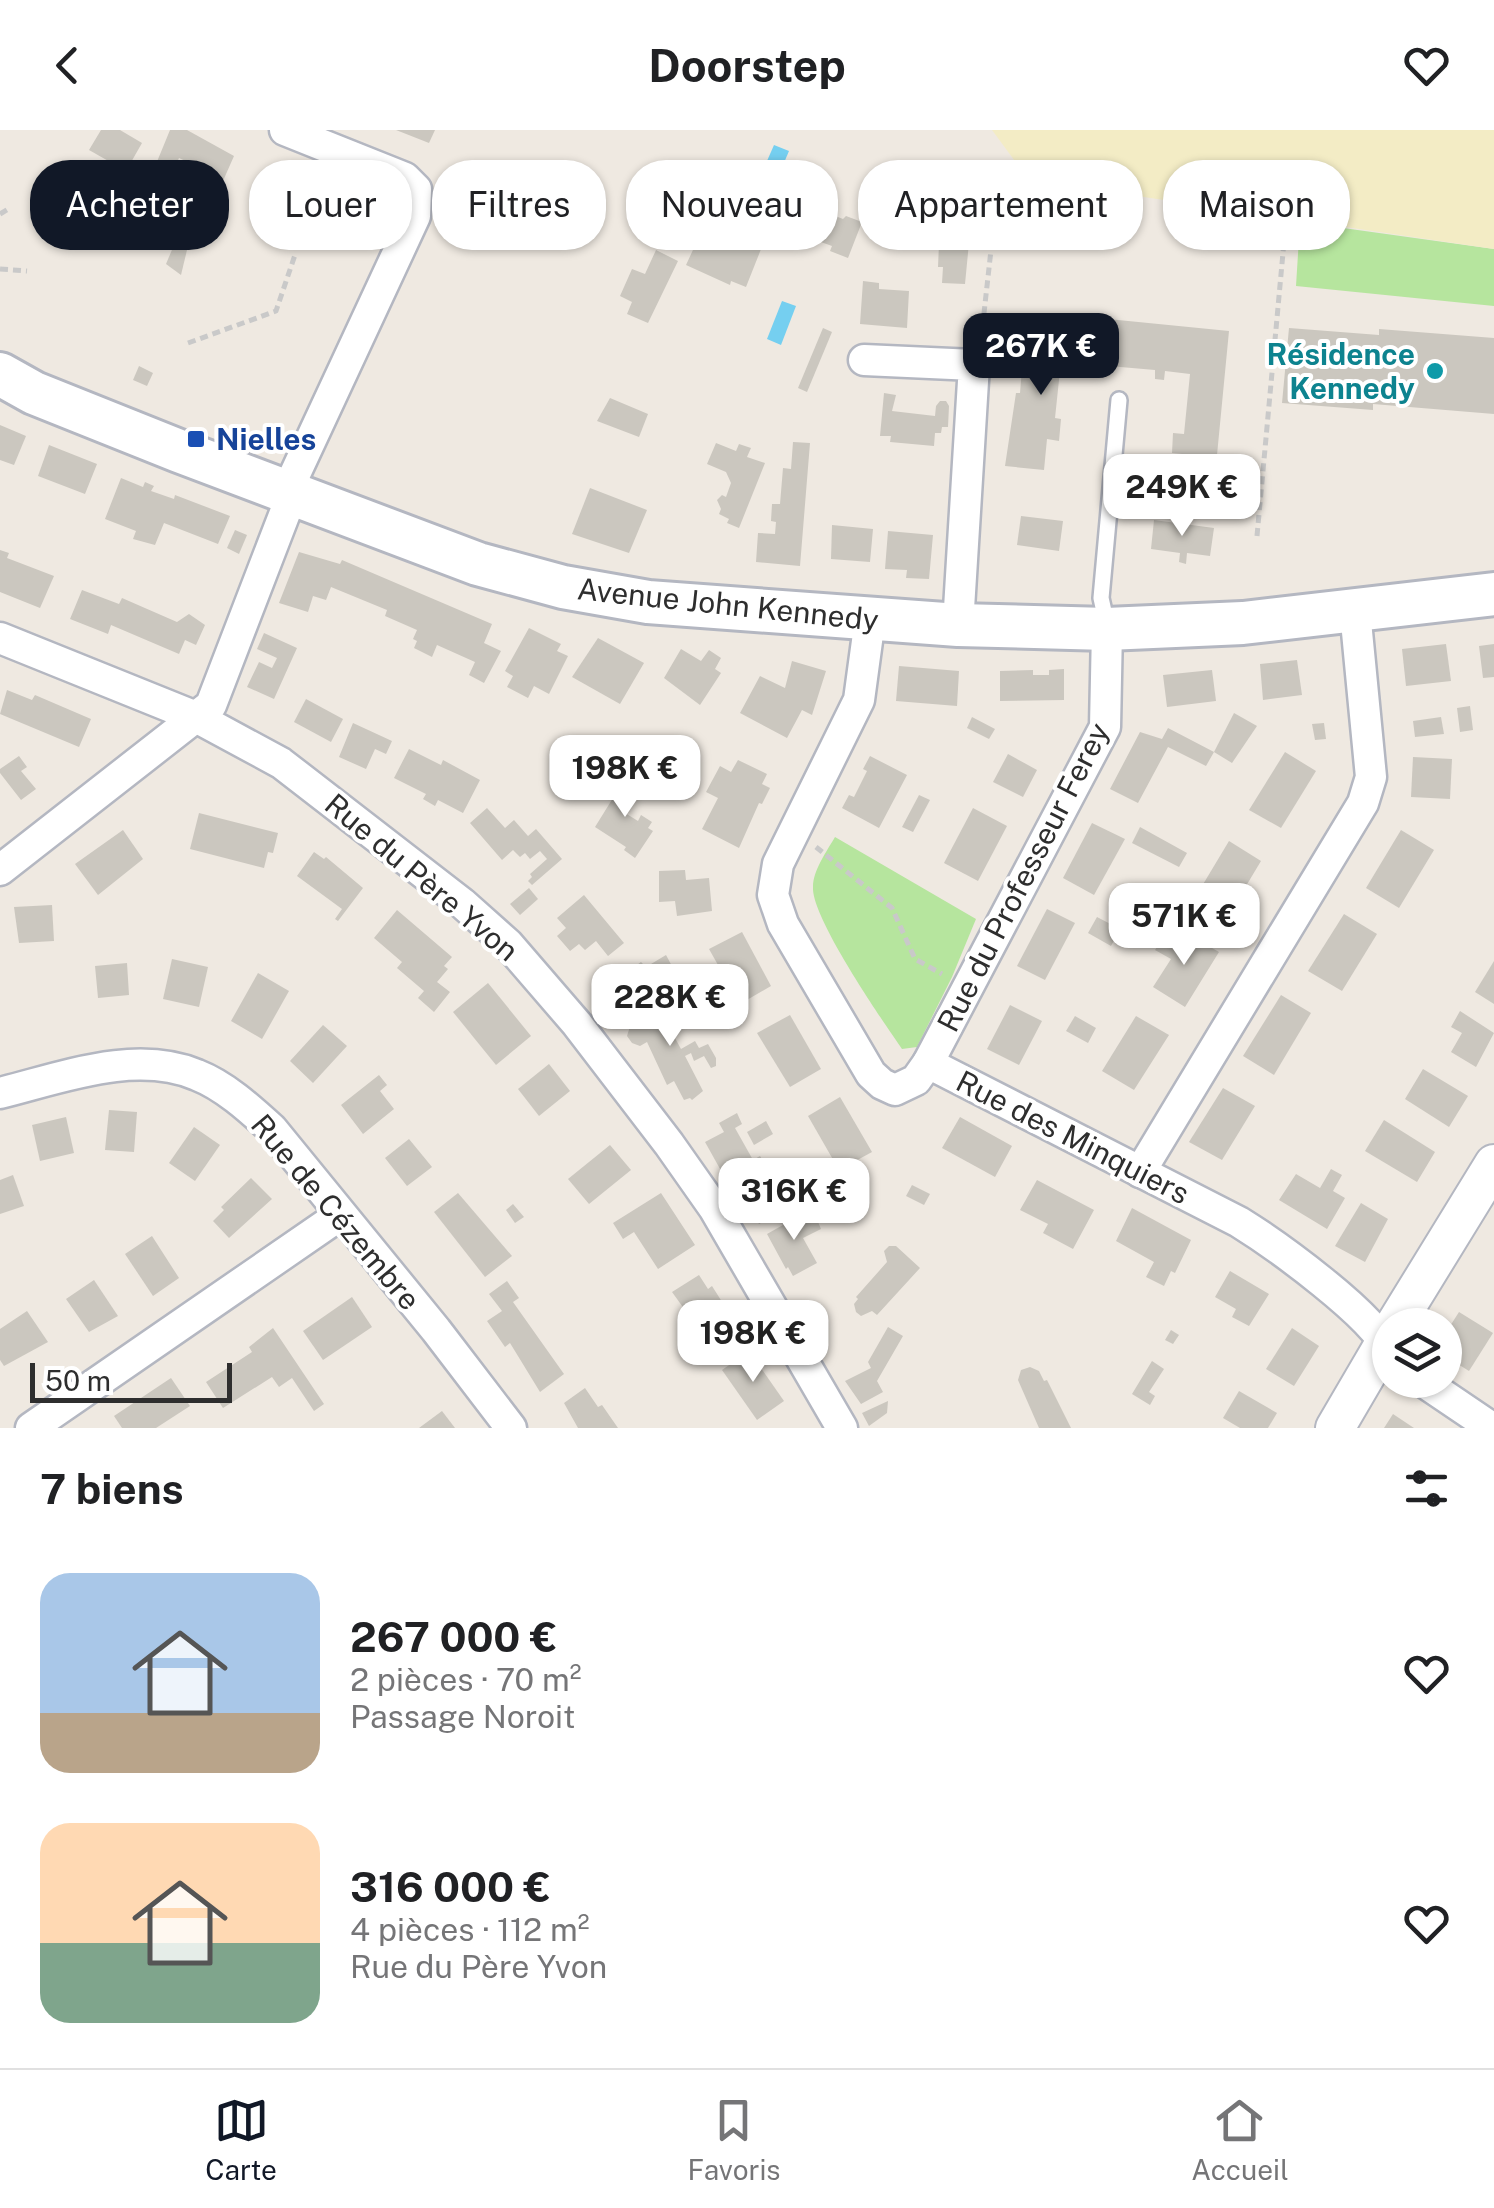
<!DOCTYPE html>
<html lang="fr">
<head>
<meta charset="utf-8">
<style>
  :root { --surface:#fff; --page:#f2f2f2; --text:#202124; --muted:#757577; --line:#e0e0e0; --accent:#111827 }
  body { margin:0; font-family:"Public Sans",sans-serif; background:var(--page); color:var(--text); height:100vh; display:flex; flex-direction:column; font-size:38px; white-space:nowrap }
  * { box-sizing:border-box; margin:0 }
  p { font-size:32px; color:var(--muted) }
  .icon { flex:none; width:55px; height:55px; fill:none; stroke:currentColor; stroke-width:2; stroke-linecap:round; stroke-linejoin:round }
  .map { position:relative; height:1298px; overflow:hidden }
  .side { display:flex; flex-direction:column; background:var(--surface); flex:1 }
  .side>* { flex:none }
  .top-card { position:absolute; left:30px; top:30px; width:1435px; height:90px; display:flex; gap:20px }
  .buttons { position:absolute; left:1372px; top:1178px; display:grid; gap:20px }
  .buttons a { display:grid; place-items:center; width:90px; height:90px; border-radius:50%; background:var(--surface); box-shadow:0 2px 8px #0004; font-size:50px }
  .scale { position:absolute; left:30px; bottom:25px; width:202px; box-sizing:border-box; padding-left:10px; border:5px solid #2e2e2e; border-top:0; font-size:28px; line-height:35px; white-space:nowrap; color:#2e2e2e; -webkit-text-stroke:8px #fff; paint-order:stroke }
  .price { position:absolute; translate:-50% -85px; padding:0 22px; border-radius:20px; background:#fff; color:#222; font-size:32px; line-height:65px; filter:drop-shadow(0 2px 5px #0008) }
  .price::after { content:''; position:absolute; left:50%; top:60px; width:30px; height:22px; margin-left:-15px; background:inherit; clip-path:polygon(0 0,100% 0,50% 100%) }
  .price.active { background:var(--accent); color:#fff }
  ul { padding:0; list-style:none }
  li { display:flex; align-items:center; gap:30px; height:250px; padding:0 40px }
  li span { display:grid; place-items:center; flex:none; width:280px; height:200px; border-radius:30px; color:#555 }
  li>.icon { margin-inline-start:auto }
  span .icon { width:120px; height:120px; fill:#fffc; stroke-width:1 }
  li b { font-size:42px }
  h2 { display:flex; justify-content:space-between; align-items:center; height:120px; padding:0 40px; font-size:42px }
  .pill { padding:0 35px; border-radius:40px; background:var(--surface); box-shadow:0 2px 8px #0004; font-size:35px; line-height:90px }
  .pill.active { background:var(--accent); color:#fff }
  header { display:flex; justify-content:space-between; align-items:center; height:130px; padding:0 40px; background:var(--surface); font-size:45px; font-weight:700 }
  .tab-bar { display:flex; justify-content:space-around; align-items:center; height:140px; border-top:2px solid var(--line); background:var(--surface); font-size:28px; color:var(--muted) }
  .tab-bar a { display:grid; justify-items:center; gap:5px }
  .tab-bar .active { color:var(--accent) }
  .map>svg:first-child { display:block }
  .green { fill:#b6e59e }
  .sand { fill:#f3ecc5 }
  .water { fill:#75cff0 }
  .building { fill:#cbc7bf }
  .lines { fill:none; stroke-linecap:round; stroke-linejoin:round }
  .service-casing { stroke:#b4b7c1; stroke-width:20 }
  .minor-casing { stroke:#b4b7c1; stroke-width:35 }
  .tertiary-casing { stroke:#b4b7c1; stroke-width:42 }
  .secondary-casing { stroke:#b4b7c1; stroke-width:48 }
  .path { stroke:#c9c9c9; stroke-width:5; stroke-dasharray:8 5; stroke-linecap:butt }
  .service { stroke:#fff; stroke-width:15 }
  .minor { stroke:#fff; stroke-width:30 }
  .tertiary { stroke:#fff; stroke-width:38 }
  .secondary { stroke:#fff; stroke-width:42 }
  .culture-dot { fill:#0f9aa8; stroke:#fff; stroke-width:4 }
  .transit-dot { fill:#1a4fb4; stroke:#fff; stroke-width:4 }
  .labels { text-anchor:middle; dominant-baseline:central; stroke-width:8; stroke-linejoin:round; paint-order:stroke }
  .culture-label { font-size:30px; font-weight:bold; fill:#0d838f; stroke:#fff; text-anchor:end }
  .transit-label { font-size:30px; font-weight:bold; fill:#164399; stroke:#fff; text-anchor:start }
  .street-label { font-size:30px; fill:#2e2e2e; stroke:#fff }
</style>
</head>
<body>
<header><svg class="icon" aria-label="back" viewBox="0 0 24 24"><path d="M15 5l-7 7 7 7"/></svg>Doorstep<svg class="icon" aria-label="heart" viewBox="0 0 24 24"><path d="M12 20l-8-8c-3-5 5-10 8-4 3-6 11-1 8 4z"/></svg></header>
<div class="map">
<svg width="1494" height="1298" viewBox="0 0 1494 1298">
  <rect width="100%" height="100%" fill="#efe9e1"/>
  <g class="green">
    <path d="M1300 92 1494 119V176L1296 156Z"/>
    <path d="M835 707 976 789 952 847 917 917 902 919C882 890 811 787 813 757 813 740 827 721 835 707Z"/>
  </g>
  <path class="sand" d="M992 0H1494V119L1029 50Z"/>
  <g class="water">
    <path d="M774 15 789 21 775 54 760 47Z"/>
    <path d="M782 171 796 176 781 215 767 209Z"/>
  </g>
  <g class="building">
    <path d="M101 0H120L142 13 126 41 89 20Z"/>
    <path d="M170 0H187L234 26 215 69 200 58 207 41 179 28 171 47 154 39Z"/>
    <path d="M396 0H435L429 13Z"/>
    <path d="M137 43 147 48 138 67 127 62Z"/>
    <path d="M802 73 843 89 846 86 862 92 848 128 830 121 832 116 790 101Z"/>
    <path d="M928 80 957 82 959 88 971 92 965 154 942 153 943 137H938L939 114 926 113Z"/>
    <path d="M705 94 735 101 740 109 749 114 758 94 769 99 746 157 731 151 730 155 686 135Z"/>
    <path d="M174 115 187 120 181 145 166 134Z"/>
    <path d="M656 120 678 131 648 193 627 184 632 172 620 166 632 139 645 144Z"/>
    <path d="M863 151 879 153V159L909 161 907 198 860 194Z"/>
    <path d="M1108 189 1229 201 1214 356 1179 353 1182 324 1172 323 1173 303 1184 304 1190 244 1165 241 1164 250 1155 249V240L1086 234 1088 214 1099 215 1100 205 1107 206Z"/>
    <path d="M1042 192 1080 196 1076 232 1061 231 1055 288 1061 289 1059 311 1047 309 1044 340 1005 336 1016 263H1020L1022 239 1030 240 1031 229 1039 230Z"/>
    <path d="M823 198 832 202 807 262 798 258Z"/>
    <path d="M1289 198 1379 205V199L1494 208V284L1373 274V280L1282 273Z"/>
    <path d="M139 236 153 243 147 256 133 250Z"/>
    <path d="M884 263 896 265 892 281 935 286 936 276 940 271H946L949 276 948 297H942L941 303H935L934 316 890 312 891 306H880Z"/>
    <path d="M610 268 648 284 639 307 597 291Z"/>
    <path d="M0 295 26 306 14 335 0 330Z"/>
    <path d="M793 312 810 313 800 436 756 432 758 403 775 404 776 392 771 391 772 374H780L783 338 791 339Z"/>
    <path d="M716 313 736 321 739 314 751 318 747 327 765 333 739 398 727 393 729 389 719 384 721 379 717 370 722 365 726 367 731 353 726 342 707 334Z"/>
    <path d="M49 315 97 334 85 364 38 346Z"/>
    <path d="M121 348 143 357 145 352 154 356 151 361 174 369 175 365 230 386 218 414 164 393 155 415 133 409 136 401 105 389Z"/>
    <path d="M590 358 647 380 629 423 572 404Z"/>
    <path d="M1021 386 1063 391 1059 421 1017 415Z"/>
    <path d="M1154 390 1214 398 1210 426 1187 423 1186 434 1179 432 1180 423 1151 419Z"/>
    <path d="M832 395 873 399 870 432 831 429Z"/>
    <path d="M235 400 247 405 239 424 227 418Z"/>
    <path d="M888 401 933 405 929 449 906 448 907 440 885 439Z"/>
    <path d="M0 420 9 423 7 428 54 446 40 478 0 462Z"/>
    <path d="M299 422 340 434 342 430 492 494 484 513 501 521 484 553 469 545 475 532 437 515 432 527 414 518 417 511 413 509 417 500 385 486 387 480 331 457 326 470 313 466 308 482 279 473Z"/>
    <path d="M82 460 119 474 122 468 177 492 189 484 205 495 196 515 185 510 179 524 111 495 108 504 70 489Z"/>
    <path d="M529 498 561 514 557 521 568 526 549 564 534 556 528 568 507 557 513 546 505 541Z"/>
    <path d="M264 503 297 518 274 569 247 557 259 532 272 538 277 528 257 519Z"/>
    <path d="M598 508 644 533 620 574 572 547Z"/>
    <path d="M1446 514 1451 551 1406 556 1402 519Z"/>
    <path d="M1494 514V547L1483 548 1479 516Z"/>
    <path d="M681 519 701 531 709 520 721 528 715 539 721 543 700 575 664 548Z"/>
    <path d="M1297 530 1302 565 1263 570 1260 534Z"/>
    <path d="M792 531 826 541 812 585 802 580 787 608 740 583 760 546 785 558Z"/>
    <path d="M899 536 959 541 957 576 896 571Z"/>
    <path d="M1064 539V570L1000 571V541L1033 540V545H1049V540Z"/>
    <path d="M1212 540 1216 571 1167 577 1163 545Z"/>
    <path d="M7 560 32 570 35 565 91 589 79 617 0 584Z"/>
    <path d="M306 569 343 589 331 612 294 592Z"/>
    <path d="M1470 576 1473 600 1460 602 1457 578Z"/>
    <path d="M1234 583 1257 596 1232 633 1214 622Z"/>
    <path d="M972 587 995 599 989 609 967 598Z"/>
    <path d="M1441 587 1444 604 1415 607 1413 591Z"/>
    <path d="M353 593 392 611 386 624 375 619 366 639 339 627Z"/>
    <path d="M1324 593 1326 609 1315 610 1312 594Z"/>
    <path d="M1168 598 1214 622 1206 636 1168 617 1138 673 1110 659 1140 602 1162 609Z"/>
    <path d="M409 619 441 635 443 630 480 650 463 683 438 670 435 676 423 669 426 664 394 648Z"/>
    <path d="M1285 622 1316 641 1281 698 1249 680Z"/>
    <path d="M1008 624 1037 640 1023 667 993 652Z"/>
    <path d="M19 626 27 637 21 641 36 659 21 670 0 643V639Z"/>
    <path d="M870 626 907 645 879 698 842 678 849 665 854 667 867 641 863 639Z"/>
    <path d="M1413 627 1452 629 1450 669 1411 667Z"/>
    <path d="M738 630 767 644 762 654 770 658 762 674 759 673 739 718 702 699 718 668 706 662 720 636 731 642Z"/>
    <path d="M619 648 640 660 625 683 638 691 641 685 652 692 648 698 653 701 635 728 624 720 626 717 595 697 613 668 608 666Z"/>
    <path d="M919 665 930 670 913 702 902 697Z"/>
    <path d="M487 678 505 698 514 690 528 706 536 699 562 729 532 755 528 751 532 747 530 744 547 729 540 721 530 729 525 723 520 727 513 720 502 730 470 693Z"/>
    <path d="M973 678 1007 696 978 751 944 733Z"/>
    <path d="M199 683 278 703 273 723 268 722 264 738 190 719Z"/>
    <path d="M1092 693 1125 709 1094 765 1063 748Z"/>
    <path d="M1140 697 1187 723 1179 737 1132 713Z"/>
    <path d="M123 700 143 729 98 765 75 734Z"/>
    <path d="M1401 700 1434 720 1399 778 1366 758Z"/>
    <path d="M1229 711 1261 731 1228 786 1196 766Z"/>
    <path d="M314 722 324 729 326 727 363 758 338 791 335 789 342 779 297 746Z"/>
    <path d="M685 740 686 750 709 748 712 781 677 786 675 771 659 772V741Z"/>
    <path d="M529 758 538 769 520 785 510 774Z"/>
    <path d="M584 765 624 813 608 826 596 811 585 820 579 814 570 821 557 806 566 798 557 788Z"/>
    <path d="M52 775 54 811 19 813 14 777Z"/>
    <path d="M1047 779 1075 793 1045 850 1017 836Z"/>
    <path d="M397 780 452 827 444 836 448 839 437 852 450 862 434 882 418 868 424 861 397 838 402 832 374 808Z"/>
    <path d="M1128 784 1149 795 1141 811 1120 799 1111 816 1088 803 1097 787 1120 799Z"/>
    <path d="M1344 784 1377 804 1342 861 1308 841Z"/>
    <path d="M742 802 771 856 740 874 709 819Z"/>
    <path d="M1186 803 1219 822 1185 877 1153 857 1171 829 1155 820 1161 811 1175 819Z"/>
    <path d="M666 825 673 838 654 849 650 843 627 860 618 849 641 832 646 837Z"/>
    <path d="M172 829 208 837 199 877 163 869Z"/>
    <path d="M1494 831V874L1475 862Z"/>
    <path d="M127 833 129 865 98 868 95 836Z"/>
    <path d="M258 843 289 861 262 909 231 891Z"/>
    <path d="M488 853 531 906 496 935 453 882Z"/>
    <path d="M1281 865 1311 883 1274 945 1243 926Z"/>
    <path d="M668 870 683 893 670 899 681 919 695 911 699 918 708 914 716 928V936L711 938 704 926 694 931 691 923 685 926 703 961 692 970 690 968 684 970 674 951 667 955 647 912 640 916 632 913 627 906 631 893Z"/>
    <path d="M1010 875 1042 891 1019 935 987 919Z"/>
    <path d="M1460 881 1494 903 1476 937 1451 922 1462 903 1451 897Z"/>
    <path d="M790 885 821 939 790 957 757 903Z"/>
    <path d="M1075 886 1096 898 1088 913 1066 901Z"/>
    <path d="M1136 886 1169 905 1134 960 1102 941Z"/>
    <path d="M323 895 347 916 313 953 290 931Z"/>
    <path d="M549 934 570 961 539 986 518 959Z"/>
    <path d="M1423 939 1468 966 1449 997 1405 969Z"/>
    <path d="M379 945 387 955 380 961 394 979 363 1004 341 975Z"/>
    <path d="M1223 958 1255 976 1222 1030 1189 1012Z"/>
    <path d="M840 967 872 1022 839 1040 808 986Z"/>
    <path d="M109 980 137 982 134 1022 105 1020Z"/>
    <path d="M737 983 742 994 735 998 753 1030 760 1026 767 1038 758 1043 780 1082 759 1094 730 1043 724 1046 705 1012 724 1002 719 993Z"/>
    <path d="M66 987 74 1023 40 1031 32 995Z"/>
    <path d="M960 987 1012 1016 995 1047 942 1018Z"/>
    <path d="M1384 990 1435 1022 1417 1052 1365 1021Z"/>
    <path d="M766 991 773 1004 754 1015 747 1002Z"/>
    <path d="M194 997 220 1015 195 1051 169 1033Z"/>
    <path d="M409 1009 432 1037 407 1056 385 1028Z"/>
    <path d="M610 1015 631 1040 589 1074 568 1049Z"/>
    <path d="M1331 1039 1342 1045 1333 1061 1345 1068 1327 1099 1279 1070 1296 1044 1320 1058Z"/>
    <path d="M13 1045 24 1076 0 1084V1050Z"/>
    <path d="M251 1048 272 1069 229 1108 213 1091 224 1080 221 1077Z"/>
    <path d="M1037 1050 1094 1080 1073 1119 1043 1103 1048 1094 1020 1080Z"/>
    <path d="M912 1055 930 1064 924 1075 906 1066Z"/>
    <path d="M458 1063 512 1126 485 1147 434 1082Z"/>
    <path d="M661 1063 695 1115 658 1139 634 1102 623 1109 613 1093Z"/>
    <path d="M1361 1073 1388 1089 1365 1132 1335 1116Z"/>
    <path d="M513 1074 524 1087 515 1093 506 1080Z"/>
    <path d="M1132 1078 1191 1110 1175 1143 1171 1141 1164 1156 1146 1147 1154 1132 1116 1111Z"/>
    <path d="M789 1081 798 1097 816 1087 821 1099 803 1108 817 1133 793 1146 788 1137 786 1139 767 1104 783 1095 778 1087Z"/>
    <path d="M152 1106 179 1148 153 1166 125 1124Z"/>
    <path d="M889 1116H896L920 1138 877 1185 872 1181 861 1186 856 1182 854 1174 858 1169 856 1167 887 1132 884 1121Z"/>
    <path d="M1230 1141 1269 1164 1249 1196 1232 1187 1236 1179 1215 1167Z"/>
    <path d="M699 1145 708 1159 712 1156 736 1194 708 1212 672 1162Z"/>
    <path d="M94 1150 118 1186 89 1202 66 1169Z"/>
    <path d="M507 1151 519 1168 513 1172 564 1244 540 1262 510 1213 505 1217 487 1191 502 1181 489 1164Z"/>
    <path d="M352 1167 372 1197 323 1230 303 1201Z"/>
    <path d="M27 1181 48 1212 4 1236 0 1230V1199Z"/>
    <path d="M1459 1182 1493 1203 1469 1241 1445 1226V1204Z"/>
    <path d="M888 1197 903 1206 877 1251 883 1262 861 1274 845 1251 871 1238 868 1232Z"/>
    <path d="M273 1198 324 1274 314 1281 292 1248 279 1257 272 1247 223 1278 206 1252 252 1222 249 1217Z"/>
    <path d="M1292 1198 1319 1216 1294 1256 1266 1239Z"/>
    <path d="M1171 1200 1179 1205 1173 1214 1165 1210Z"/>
    <path d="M749 1221 784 1271 757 1290 722 1240Z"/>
    <path d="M1152 1231 1164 1239 1149 1262 1155 1266 1150 1275 1132 1264Z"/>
    <path d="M1030 1237 1039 1241 1044 1251 1047 1250 1071 1298H1039L1018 1250 1021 1240Z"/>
    <path d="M171 1248 190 1276 156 1298H122L114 1286Z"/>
    <path d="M585 1258 598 1277 602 1275 618 1298H578L564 1273Z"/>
    <path d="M1239 1261 1277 1283 1268 1298H1240L1223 1288Z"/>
    <path d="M888 1271 887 1283 869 1296 862 1283Z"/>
    <path d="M442 1281 455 1298H419Z"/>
    <path d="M1393 1284 1414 1298H1384Z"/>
  </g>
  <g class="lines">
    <g class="service-casing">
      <path id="service" d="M1107 495 1101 468 1119 270"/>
    </g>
    <g class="minor-casing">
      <g id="minor">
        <path d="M864 230 974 235 958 495"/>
        <path d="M870 489 859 570 778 734 773 765 783 794 871 944 882 954 895 960 916 950 928 933 1239 1092C1276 1115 1375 1186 1390 1223"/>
        <path d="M0 508 196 587 281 633 462 773 508 814 577 894 669 1014 714 1078 842 1298"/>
        <path d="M0 740 211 575 288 375V359L415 86 416 59 405 48 285 0"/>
        <path d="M928 933 1105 597 1107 499"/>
        <path d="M0 963C61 948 135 919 197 945 225 956 250 979 272 999L436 1200 511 1298"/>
        <path d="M1140 1042 1363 673 1371 647 1355 481"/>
        <path d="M1421 1250 1492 1298"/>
        <path d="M31 1298 340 1085"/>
      </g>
    </g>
    <g class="tertiary-casing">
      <g id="tertiary">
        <path d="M1395 1195 1494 1034"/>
        <path d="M1335 1298 1390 1204"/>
      </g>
    </g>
    <g class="secondary-casing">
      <path id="secondary" d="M0 244 34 263 179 321 478 434 563 457 648 472 958 495 1107 499 1243 493 1494 464"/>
    </g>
    <g class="path">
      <path d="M0 84 10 78"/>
      <path d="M0 139 27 141"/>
      <path d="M981 210 997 66 1012 53 1029 50"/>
      <path d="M188 213 276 181 296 122"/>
      <path d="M1257 406 1286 90"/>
      <path d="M816 717 892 778 915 829 942 844"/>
    </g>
    <use href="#service" class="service"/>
    <use href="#minor" class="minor"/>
    <use href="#tertiary" class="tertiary"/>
    <use href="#secondary" class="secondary"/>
  </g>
  <circle class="culture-dot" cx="1435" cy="241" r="10"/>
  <rect class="transit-dot" x="186" y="299" width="20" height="20" rx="5"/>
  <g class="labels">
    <g class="culture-label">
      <text x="1415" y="224">Résidence<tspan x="1415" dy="34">Kennedy</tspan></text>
    </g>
    <g class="transit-label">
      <text x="216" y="309">Nielles</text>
    </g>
    <g class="street-label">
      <text transform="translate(728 474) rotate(6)">Avenue John Kennedy</text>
      <text transform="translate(422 747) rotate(40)">Rue du Père Yvon</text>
      <text transform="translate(1023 747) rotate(-63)">Rue du Professeur Ferey</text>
      <text transform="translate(1073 1007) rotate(27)">Rue des Minquiers</text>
      <text transform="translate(336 1082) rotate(50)">Rue de Cézembre</text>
    </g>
  </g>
</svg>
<div class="buttons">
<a><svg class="icon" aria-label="layers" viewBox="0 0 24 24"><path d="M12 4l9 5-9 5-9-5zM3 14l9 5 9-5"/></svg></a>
</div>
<div class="scale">50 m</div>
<b class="price active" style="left:1041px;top:268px">267K €</b>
<b class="price" style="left:1182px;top:409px">249K €</b>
<b class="price" style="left:625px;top:690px">198K €</b>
<b class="price" style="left:1184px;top:838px">571K €</b>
<b class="price" style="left:670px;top:919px">228K €</b>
<b class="price" style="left:794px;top:1113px">316K €</b>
<b class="price" style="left:753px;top:1255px">198K €</b>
<div class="top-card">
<a class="pill active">Acheter</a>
<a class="pill">Louer</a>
<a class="pill">Filtres</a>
<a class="pill">Nouveau</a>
<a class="pill">Appartement</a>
<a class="pill">Maison</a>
</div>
</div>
<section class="side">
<h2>7 biens<svg class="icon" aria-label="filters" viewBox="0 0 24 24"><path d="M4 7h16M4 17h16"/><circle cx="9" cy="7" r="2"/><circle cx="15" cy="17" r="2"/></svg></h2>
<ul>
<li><span style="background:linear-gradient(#a9c7e8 70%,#b9a48a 0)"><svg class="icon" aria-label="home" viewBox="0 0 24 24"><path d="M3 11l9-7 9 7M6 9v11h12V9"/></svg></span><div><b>267 000 €</b><p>2 pièces · 70 m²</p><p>Passage Noroit</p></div><svg class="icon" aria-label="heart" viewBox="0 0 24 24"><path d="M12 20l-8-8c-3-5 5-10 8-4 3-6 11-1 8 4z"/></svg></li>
<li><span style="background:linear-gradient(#ffd9b3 60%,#7fa58c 0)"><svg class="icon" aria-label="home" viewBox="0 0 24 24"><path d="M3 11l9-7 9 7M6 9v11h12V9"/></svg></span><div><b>316 000 €</b><p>4 pièces · 112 m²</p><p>Rue du Père Yvon</p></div><svg class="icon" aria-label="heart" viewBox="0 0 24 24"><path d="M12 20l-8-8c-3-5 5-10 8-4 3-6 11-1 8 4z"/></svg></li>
</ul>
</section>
<nav class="tab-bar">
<a class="active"><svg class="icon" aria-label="map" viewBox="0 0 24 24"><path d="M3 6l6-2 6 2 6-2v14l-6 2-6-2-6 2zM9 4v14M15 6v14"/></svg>Carte</a>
<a><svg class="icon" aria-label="saved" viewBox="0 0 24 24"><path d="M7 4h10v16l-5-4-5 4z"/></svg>Favoris</a>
<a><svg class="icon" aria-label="home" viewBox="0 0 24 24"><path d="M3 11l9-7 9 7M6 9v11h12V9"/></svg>Accueil</a>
</nav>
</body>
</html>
